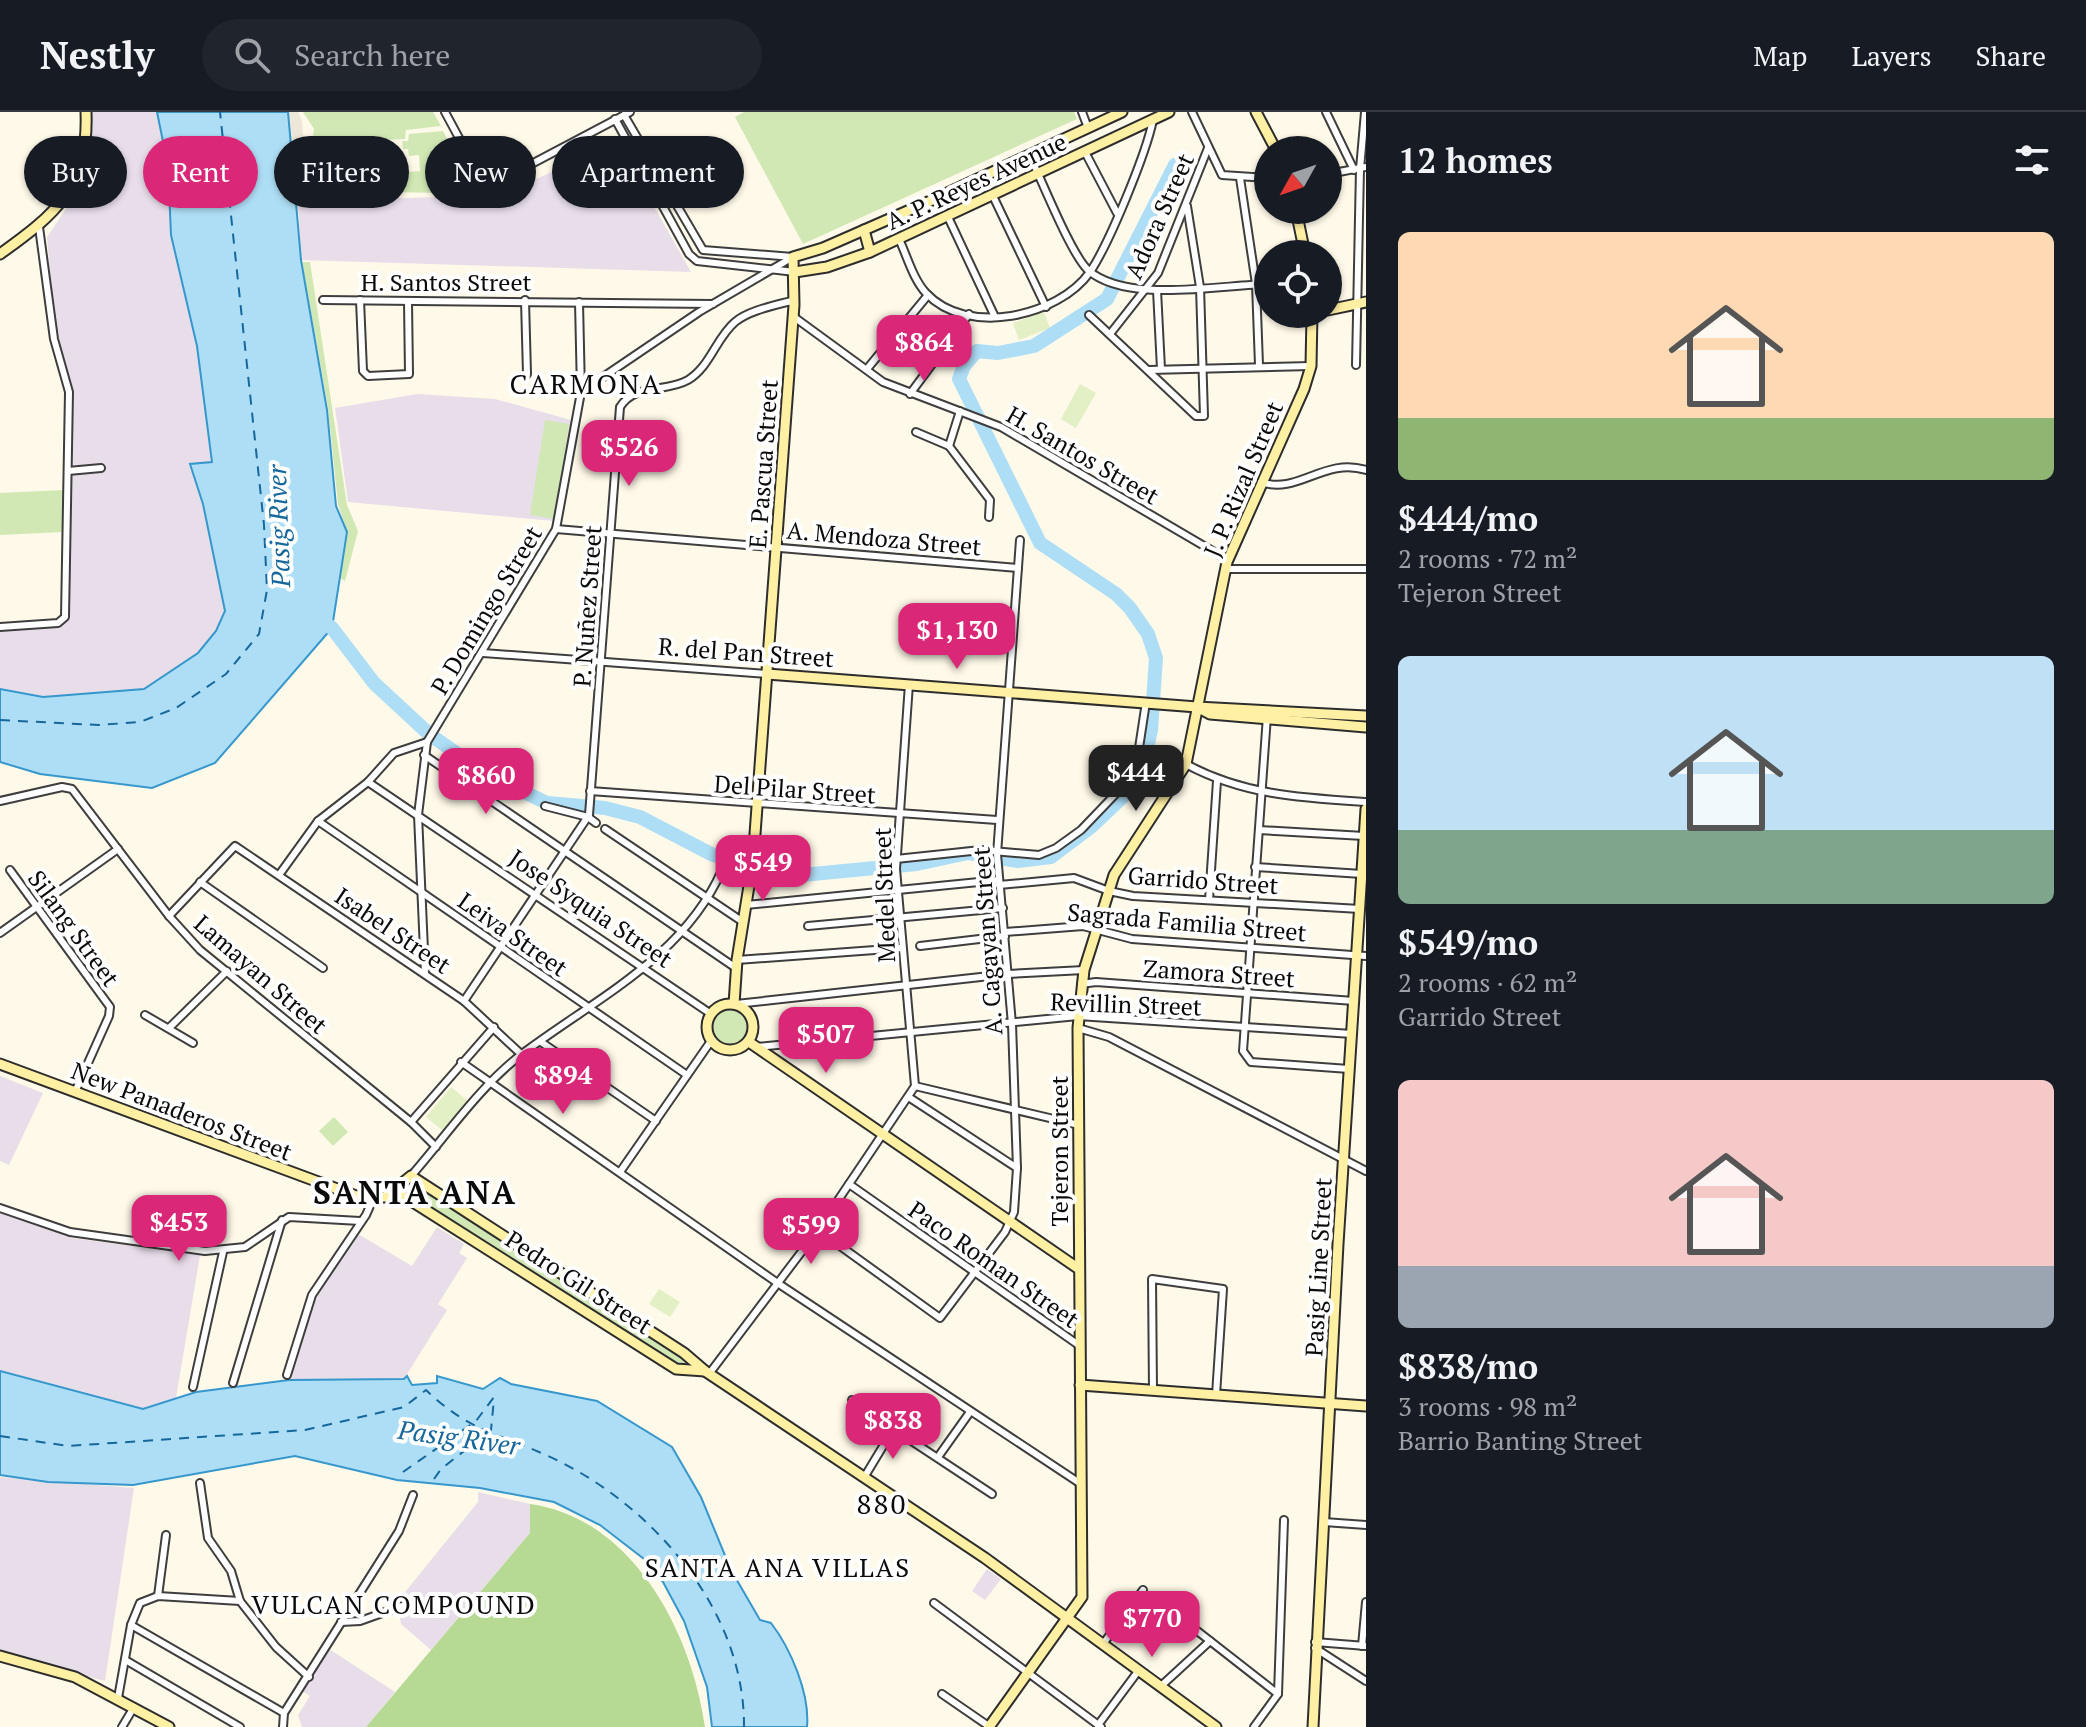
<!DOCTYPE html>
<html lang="en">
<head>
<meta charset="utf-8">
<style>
  :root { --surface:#171b24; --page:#20242c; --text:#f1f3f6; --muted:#9ea1a6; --line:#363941; --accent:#db2777 }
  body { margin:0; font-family:"PT Serif",serif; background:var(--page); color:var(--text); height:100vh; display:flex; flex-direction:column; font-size:30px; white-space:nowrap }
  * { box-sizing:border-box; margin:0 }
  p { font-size:26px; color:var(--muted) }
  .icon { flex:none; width:44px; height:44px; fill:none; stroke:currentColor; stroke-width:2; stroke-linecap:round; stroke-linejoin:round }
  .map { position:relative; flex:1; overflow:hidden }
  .details { display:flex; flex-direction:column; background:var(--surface); width:720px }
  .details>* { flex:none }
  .guide { position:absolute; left:24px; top:24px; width:760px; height:72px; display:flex; gap:16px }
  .needle { width:52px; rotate:230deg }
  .buttons { position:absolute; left:1254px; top:24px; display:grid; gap:16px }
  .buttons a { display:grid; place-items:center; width:88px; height:88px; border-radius:50%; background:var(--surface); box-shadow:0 2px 6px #0004; font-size:40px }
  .price { position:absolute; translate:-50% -68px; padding:0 18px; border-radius:16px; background:var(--accent); color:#fff; font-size:26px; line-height:52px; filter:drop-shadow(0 2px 4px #0008) }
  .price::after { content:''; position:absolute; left:50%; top:48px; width:24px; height:18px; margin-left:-12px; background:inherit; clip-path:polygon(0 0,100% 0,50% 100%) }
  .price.active { background:#222; color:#fff }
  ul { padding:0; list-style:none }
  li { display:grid; align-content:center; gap:16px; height:424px; padding:0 32px }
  li span { display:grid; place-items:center; height:248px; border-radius:12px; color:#555 }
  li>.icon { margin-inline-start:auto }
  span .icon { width:144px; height:144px; fill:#fffc; stroke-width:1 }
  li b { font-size:34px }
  h2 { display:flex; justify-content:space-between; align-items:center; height:96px; padding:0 32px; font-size:34px }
  .chip { padding:0 28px; border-radius:36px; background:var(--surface); box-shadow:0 2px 6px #0004; font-size:28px; line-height:72px }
  .chip.active { background:var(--accent); color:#fff }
  header { display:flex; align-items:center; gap:48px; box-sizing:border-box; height:112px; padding:0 40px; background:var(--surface); border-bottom:2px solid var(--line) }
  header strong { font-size:38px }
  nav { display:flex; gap:44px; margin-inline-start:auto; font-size:28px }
  .search { width:560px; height:72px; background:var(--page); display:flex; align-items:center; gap:20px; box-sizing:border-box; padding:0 28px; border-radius:44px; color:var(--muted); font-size:30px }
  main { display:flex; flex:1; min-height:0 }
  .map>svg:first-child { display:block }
  .industrial { fill:#e8deea }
  .green { fill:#d1e8b4 }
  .forest { fill:#b6d993 }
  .pitch { fill:#e3efc5 }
  .plaza { fill:#ede7da }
  .water { fill:#aedef6; stroke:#3697cc; stroke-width:2 }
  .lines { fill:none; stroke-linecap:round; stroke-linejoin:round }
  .river { stroke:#aedef6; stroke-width:14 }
  .ferry { stroke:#16679b; stroke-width:2; stroke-dasharray:10 8; stroke-linecap:butt }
  .street-casing { stroke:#3e3e3e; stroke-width:10 }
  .secondary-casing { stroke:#2d2d2d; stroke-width:13 }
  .street { stroke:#fff; stroke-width:6 }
  .secondary { stroke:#fff0a4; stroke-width:9 }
  .labels { text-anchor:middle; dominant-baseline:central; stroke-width:8; stroke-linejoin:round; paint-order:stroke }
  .street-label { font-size:24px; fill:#0b0b0b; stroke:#fff }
  .water-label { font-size:26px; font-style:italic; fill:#16679b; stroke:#fff }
  .neighbourhood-label { font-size:26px; letter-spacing:2px; fill:#0b0b0b; stroke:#fff }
  .quarter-label { font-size:28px; letter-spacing:2px; fill:#0b0b0b; stroke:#fff }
  .district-label { font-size:32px; font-weight:bold; letter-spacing:2px; fill:#0b0b0b; stroke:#fff }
</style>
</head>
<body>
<header>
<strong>Nestly</strong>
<div class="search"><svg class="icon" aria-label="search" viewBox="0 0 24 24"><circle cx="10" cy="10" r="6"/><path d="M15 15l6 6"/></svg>Search here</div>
<nav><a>Map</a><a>Layers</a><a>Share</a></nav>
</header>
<main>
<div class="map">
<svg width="1366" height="1615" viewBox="0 0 1366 1615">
  <rect width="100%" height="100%" fill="#fff9e9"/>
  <g class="industrial">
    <path d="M89 0H157L168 54 171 123 197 234 212 351 190 353 203 392 225 499 216 519 198 541 144 577 43 585 0 577V514H63L70 428 72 276 56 233 47 125 76 82 90 21Z"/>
    <path d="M617 29 691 160 301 148 298 89 442 85 473 77 477 95Z"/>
    <path d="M417 282 495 287 571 308 554 409 348 390 335 296Z"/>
    <path d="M0 964 43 981 9 1053 0 1049Z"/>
    <path d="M0 1101 72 1126 200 1143 176 1286 143 1297 0 1259Z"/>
    <path d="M437 1115 464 1132 459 1141 467 1146 438 1192 447 1198 404 1267 289 1268 315 1184 358 1122 412 1154Z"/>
    <path d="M0 1365 134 1376 105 1569 0 1541Z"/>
    <path d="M478 1380 530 1392V1421L431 1538 401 1512 397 1490 478 1390Z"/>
    <path d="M987 1457 1001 1467 985 1488 972 1479Z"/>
    <path d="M329 1537 395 1580 366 1615H302L298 1603 310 1584 302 1579Z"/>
  </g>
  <g class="green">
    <path d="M303 0H433L441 14 406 18 405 27 312 31 314 17Z"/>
    <path d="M744 0H1074L1077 7 803 132 735 5Z"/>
    <path d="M443 19 465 61 449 67 441 81 388 80 386 68 408 66V60L420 59 419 43 409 44 408 37H403L402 29H408L409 22Z"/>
    <path d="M382 68 383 80 337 79 336 71Z"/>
    <path d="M302 150H310L347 393 358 419 345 469 336 464 347 420 338 392 328 296Z"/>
    <path d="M545 308 569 312 555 407 530 403Z"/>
    <path d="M64 378 63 420 0 423V381Z"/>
    <circle cx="729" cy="916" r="18"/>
    <path d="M334 1005 348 1020 333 1034 319 1019Z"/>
    <path d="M422 1079 571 1170 688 1249V1254L680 1256 422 1089 419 1085Z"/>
  </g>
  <path class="forest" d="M530 1392C633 1406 692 1521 705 1615H366L530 1421Z"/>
  <g class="pitch">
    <path d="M1044 200 1050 216 1019 228 1013 211Z"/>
    <path d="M1080 272 1096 281 1076 316 1061 307Z"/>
    <path d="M451 975 468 989 443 1019 426 1005Z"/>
    <path d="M659 1177 680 1190 670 1205 649 1192Z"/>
  </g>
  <path class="plaza" d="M288 0H298L302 9 308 89H298Z"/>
  <g class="water">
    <path d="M157 0H288L301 148 327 298 336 394 347 420 332 516 215 651 152 676 40 662 0 650V577L43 585 144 577 198 541 216 519 225 499 203 392 190 352 212 350 197 234 171 123 168 54Z"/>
    <path d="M0 1259 143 1297 196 1280 289 1268 404 1267 407 1264 412 1273 437 1271V1264L483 1277 500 1266 511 1272 597 1289 672 1335 701 1385 731 1458 760 1508 771 1511C791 1537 810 1582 807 1615H712L707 1575 684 1509 663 1470 644 1447 600 1413 554 1390 480 1376 397 1368 295 1344 133 1373 48 1370 0 1363Z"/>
  </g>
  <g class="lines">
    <path class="river" d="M318 506 332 516 374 571 429 622 486 662 547 691 605 696 640 705 713 743 802 763 917 752 968 741 1018 749 1051 745 1091 715 1129 679 1144 650 1151 618 1156 546 1148 522 1130 496 1116 482 1040 431 959 267 964 254 977 239 998 241 1034 234 1107 187 1175 53"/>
    <g class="ferry">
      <path d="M0 608 99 613 140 610 176 596 226 562 259 522 267 478 264 413 220 0"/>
      <path d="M0 1324 68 1334 305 1318 404 1295 426 1278C470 1320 496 1320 548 1344 650 1390 745 1497 744 1615"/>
      <path d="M403 1360 476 1309 494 1285"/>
      <path d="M434 1367 441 1357 491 1318 494 1287"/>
    </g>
    <g class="street-casing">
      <g id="street">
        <path d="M445 0 486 76 630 0"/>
        <path d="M1082 0 1088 16"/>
        <path d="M1192 0 1222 63 1268 66"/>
        <path d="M1326 0 1354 58"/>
        <path d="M624 3 703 138 793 145"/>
        <path d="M615 7 689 142 697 149 795 160"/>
        <path d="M1085 40 1117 101"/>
        <path d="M1030 44C1042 69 1071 142 1088 158 1126 192 1220 173 1268 172"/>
        <path d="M1328 62 1366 55"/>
        <path d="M1240 66 1256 172 1259 253"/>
        <path d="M993 84 1046 195"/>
        <path d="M948 105 995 205"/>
        <path d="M899 127C907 144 913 167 926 181 967 225 1058 205 1090 160 1109 132 1146 42 1153 8"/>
        <path d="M1157 178 1161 257"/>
        <path d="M323 188 713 192"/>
        <path d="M360 188 363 259 368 264 409 262 408 190"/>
        <path d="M525 188 527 262"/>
        <path d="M1089 203 1196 304H1204L1200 175 1187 94"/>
        <path d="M794 205 883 270 1001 315 1228 448"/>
        <path d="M1110 222 1158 161 1208 36"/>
        <path d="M1356 253 1360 57 1365 0"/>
        <path d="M867 257 928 183"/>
        <path d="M1149 258 1311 254"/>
        <path d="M581 280 699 200 793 145"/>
        <path d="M910 282 969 202"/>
        <path d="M916 320 949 334 990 388 989 405"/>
        <path d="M949 334 960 299"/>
        <path d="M68 359 101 356"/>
        <path d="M1261 370C1298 383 1324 345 1366 358"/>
        <path d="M556 417 1018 456"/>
        <path d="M1226 457H1366"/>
        <path d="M0 515 58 511 65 505 69 280 54 227 39 115"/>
        <path d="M483 541 767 562"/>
        <path d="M1267 604 1243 939 1251 950 1349 957"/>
        <path d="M424 643 736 856"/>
        <path d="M1186 652C1243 683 1302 686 1366 690"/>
        <path d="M368 670 711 902"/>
        <path d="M590 679 997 708"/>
        <path d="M0 689 62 675 72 677 169 804 200 838 411 1010 436 1035"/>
        <path d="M545 694 588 705 596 711"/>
        <path d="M318 709 687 963"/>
        <path d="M605 717 743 810"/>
        <path d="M1259 718 1364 724"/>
        <path d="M896 747 981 738 1039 743 1056 736 1081 718 1127 670 1137 649 1146 590"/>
        <path d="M1255 755 1362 762"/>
        <path d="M10 758 110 895 109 904 75 980"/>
        <path d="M279 763 318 709 368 670 394 641 427 630"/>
        <path d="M200 770 323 856"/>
        <path d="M999 773 1074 766 1109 779 1133 784 1360 797"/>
        <path d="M1209 788 1217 669"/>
        <path d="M746 793 999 768"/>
        <path d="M169 804 235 734 464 889 522 943"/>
        <path d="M808 814 1003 796"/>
        <path d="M1005 820 1083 814 1132 827 1366 844"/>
        <path d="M0 821 118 737"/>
        <path d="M920 834 1005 824"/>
        <path d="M737 848 902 836"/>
        <path d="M425 861 418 703 427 630 556 417 581 280 579 190"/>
        <path d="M1081 872 1096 870 1354 889"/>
        <path d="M464 889 589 703 620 295C635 271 665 281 688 268 710 255 716 226 735 210 749 198 777 193 795 188"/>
        <path d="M736 892 1008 862 1084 858"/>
        <path d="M145 903 193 931"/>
        <path d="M169 916 227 859"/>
        <path d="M1078 916 1109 925 1366 1059"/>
        <path d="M541 930 656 1009"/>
        <path d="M756 935 1078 904 1352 922"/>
        <path d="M461 950 779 1172 1081 1372"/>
        <path d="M915 974 1079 1013"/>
        <path d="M910 986 1017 1056"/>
        <path d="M411 1010 494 915"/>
        <path d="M620 1060 711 929"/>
        <path d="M411 1064C447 1023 479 975 522 942 595 887 684 845 722 758"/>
        <path d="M849 1072 1080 1234"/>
        <path d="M0 1096 70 1120 205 1139 245 1135 289 1105 360 1109"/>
        <path d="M818 1118 940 1206 1005 1120 1014 1100 1017 1056 1012 912 997 742 1020 428"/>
        <path d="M709 1262 818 1118 915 974 896 757 909 572"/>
        <path d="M287 1263 312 1183 366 1103 373 1087"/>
        <path d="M233 1271 282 1108"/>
        <path d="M193 1275 223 1140"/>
        <path d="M1153 1279 1152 1167 1223 1177 1216 1283"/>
        <path d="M852 1288 894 1306 897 1311 865 1364"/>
        <path d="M895 1318 992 1382"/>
        <path d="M938 1345 970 1300"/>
        <path d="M200 1371 208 1426 231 1459 240 1489 276 1535 309 1565"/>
        <path d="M1324 1410 1366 1413"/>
        <path d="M158 1484 166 1423"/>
        <path d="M934 1491 1101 1615"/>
        <path d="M1164 1493 1278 1582"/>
        <path d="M341 1510 360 1509 402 1494"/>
        <path d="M131 1513 284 1601"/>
        <path d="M1315 1530 1366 1534"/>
        <path d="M1103 1532 1143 1478"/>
        <path d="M1362 1534 1366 1490"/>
        <path d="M1315 1536 1366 1569"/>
        <path d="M127 1549 240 1615"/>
        <path d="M1161 1574 1210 1529"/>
        <path d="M942 1582 990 1615"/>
        <path d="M118 1586 131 1513 140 1491 158 1484 240 1489"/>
        <path d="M1098 1613 1139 1558"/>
        <path d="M122 1615 134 1595"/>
        <path d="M283 1615 284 1601 399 1419 413 1383"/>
        <path d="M1254 1615 1278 1582 1284 1408"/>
      </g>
    </g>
    <g class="secondary-casing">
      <g id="secondary">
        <path d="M1256 0 1276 38"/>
        <path d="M1296 98 1305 142"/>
        <path d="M864 118 870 140"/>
        <path d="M0 142C56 102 89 75 86 0"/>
        <path d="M795 160 827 155 870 140 1169 0"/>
        <path d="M1328 198 1366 190"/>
        <path d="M767 562 1197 595 1366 604"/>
        <path d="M1197 595 1210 602 1366 615"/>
        <circle cx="730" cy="915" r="23"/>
        <path d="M734 892 737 848 753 749 794 193 793 145 823 136 928 90 1122 0"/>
        <path d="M749 930 1079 1157"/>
        <path d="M0 952 359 1085H385L411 1064 684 1241 705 1259 985 1446 1216 1615"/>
        <path d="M394 1078 676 1257 705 1259"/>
        <path d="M1080 1273 1366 1294"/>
        <path d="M0 1544 75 1565 169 1615"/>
        <path d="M989 1615 1082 1485 1078 916 1084 858 1114 763 1186 652 1227 450 1304 277 1311 254 1312 202"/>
        <path d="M1313 1615 1338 1132 1366 697"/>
      </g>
    </g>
    <use href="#street" class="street"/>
    <use href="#secondary" class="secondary"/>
  </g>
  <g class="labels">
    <g class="street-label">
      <text transform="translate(976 69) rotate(-25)">A. P. Reyes Avenue</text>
      <text transform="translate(1159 104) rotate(-66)">Adora Street</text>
      <text x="446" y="170">H. Santos Street</text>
      <text transform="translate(1083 343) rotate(30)">H. Santos Street</text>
      <text transform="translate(763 352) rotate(-86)">E. Pascua Street</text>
      <text transform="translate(1243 367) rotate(-67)">J. P. Rizal Street</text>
      <text transform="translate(884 426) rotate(5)">A. Mendoza Street</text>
      <text transform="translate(587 494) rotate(-86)">P. Nuñez Street</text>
      <text transform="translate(486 498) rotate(-59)">P. Domingo Street</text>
      <text transform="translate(746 540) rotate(4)">R. del Pan Street</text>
      <text transform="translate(795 677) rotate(4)">Del Pilar Street</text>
      <text transform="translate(1203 768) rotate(4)">Garrido Street</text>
      <text transform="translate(884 783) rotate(-92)">Medel Street</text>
      <text transform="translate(591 796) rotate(34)">Jose Syquia Street</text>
      <text transform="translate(1187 810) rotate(5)">Sagrada Familia Street</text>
      <text transform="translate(74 816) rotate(54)">Silang Street</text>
      <text transform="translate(393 818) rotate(34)">Isabel Street</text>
      <text transform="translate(513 822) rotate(35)">Leiva Street</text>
      <text transform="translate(987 829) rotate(-94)">A. Cagayan Street</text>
      <text transform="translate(1219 861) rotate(4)">Zamora Street</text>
      <text transform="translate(261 862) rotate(41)">Lamayan Street</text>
      <text transform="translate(1126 892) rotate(2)">Revillin Street</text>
      <text transform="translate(182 999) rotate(21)">New Panaderos Street</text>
      <text transform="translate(1059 1039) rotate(-90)">Tejeron Street</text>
      <text transform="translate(994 1152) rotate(35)">Paco Roman Street</text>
      <text transform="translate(1318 1155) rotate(-87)">Pasig Line Street</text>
      <text transform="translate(579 1170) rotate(33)">Pedro Gil Street</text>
    </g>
    <g class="water-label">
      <text transform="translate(278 414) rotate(-92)">Pasig River</text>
      <text transform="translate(459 1325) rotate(8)">Pasig River</text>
    </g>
    <g class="neighbourhood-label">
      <text x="778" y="1455">SANTA ANA VILLAS</text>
      <text x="394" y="1492">VULCAN COMPOUND</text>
    </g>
    <g class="quarter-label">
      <text x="586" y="271">CARMONA</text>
      <text x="882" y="1391">880</text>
    </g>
    <g class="district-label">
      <text x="415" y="1080">SANTA ANA</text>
    </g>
  </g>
</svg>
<div class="buttons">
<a><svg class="needle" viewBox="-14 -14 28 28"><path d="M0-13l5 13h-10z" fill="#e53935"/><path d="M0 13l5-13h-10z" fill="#9ea1a6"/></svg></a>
<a><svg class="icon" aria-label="locate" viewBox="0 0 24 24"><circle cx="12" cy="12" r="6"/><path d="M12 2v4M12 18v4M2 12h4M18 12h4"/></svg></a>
</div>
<b class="price" style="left:924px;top:271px">$864</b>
<b class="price" style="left:629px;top:376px">$526</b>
<b class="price" style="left:957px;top:559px">$1,130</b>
<b class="price active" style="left:1136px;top:701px">$444</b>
<b class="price" style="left:486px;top:704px">$860</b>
<b class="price" style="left:763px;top:791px">$549</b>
<b class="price" style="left:826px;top:963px">$507</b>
<b class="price" style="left:563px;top:1004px">$894</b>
<b class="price" style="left:179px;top:1151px">$453</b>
<b class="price" style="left:811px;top:1154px">$599</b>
<b class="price" style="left:893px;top:1349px">$838</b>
<b class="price" style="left:1152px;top:1547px">$770</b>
<div class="guide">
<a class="chip">Buy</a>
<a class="chip active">Rent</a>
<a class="chip">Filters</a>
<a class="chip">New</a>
<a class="chip">Apartment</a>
</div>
</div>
<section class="details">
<h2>12 homes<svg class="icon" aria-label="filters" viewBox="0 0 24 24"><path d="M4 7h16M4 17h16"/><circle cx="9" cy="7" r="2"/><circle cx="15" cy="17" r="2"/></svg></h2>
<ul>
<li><span style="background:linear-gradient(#ffd9b3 75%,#8fb573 0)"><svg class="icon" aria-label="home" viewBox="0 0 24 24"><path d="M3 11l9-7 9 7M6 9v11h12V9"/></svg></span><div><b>$444/mo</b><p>2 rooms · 72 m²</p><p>Tejeron Street</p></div></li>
<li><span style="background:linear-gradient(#bfe0f5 70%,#7fa58c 0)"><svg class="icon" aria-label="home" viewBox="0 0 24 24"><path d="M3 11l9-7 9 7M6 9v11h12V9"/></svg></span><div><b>$549/mo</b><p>2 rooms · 62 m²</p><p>Garrido Street</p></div></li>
<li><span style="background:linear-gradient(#f6c9c9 75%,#9aa5b1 0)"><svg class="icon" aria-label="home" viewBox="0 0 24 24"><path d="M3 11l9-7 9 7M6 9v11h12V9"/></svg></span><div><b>$838/mo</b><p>3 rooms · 98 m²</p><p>Barrio Banting Street</p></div></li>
</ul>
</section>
</main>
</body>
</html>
